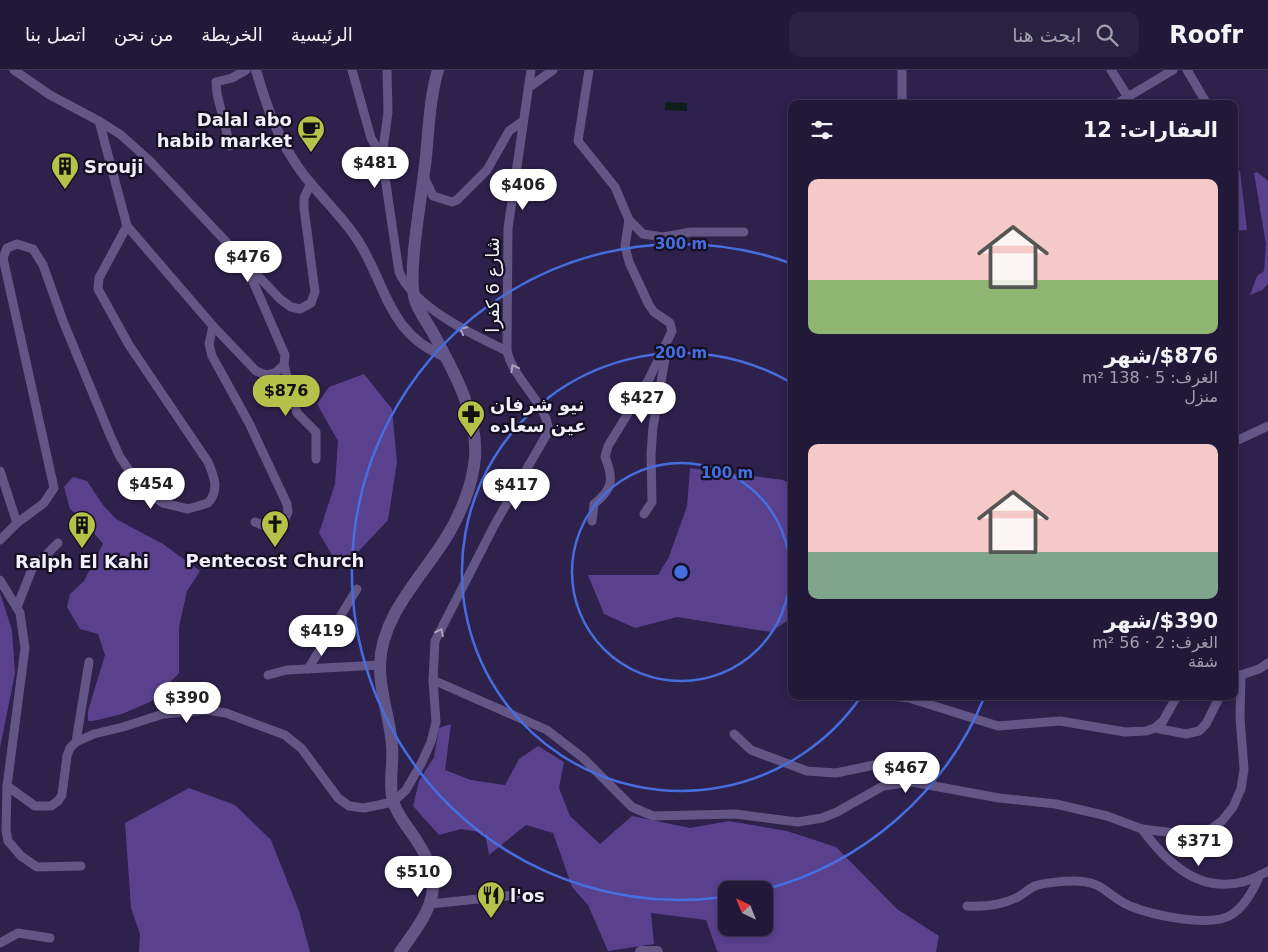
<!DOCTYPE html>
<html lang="ar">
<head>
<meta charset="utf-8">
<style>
  :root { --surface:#221939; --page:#2a2241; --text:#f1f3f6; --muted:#a2a0ae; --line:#3f3853; --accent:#b4c24a }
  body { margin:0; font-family:"DejaVu Sans","Noto Sans Arabic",sans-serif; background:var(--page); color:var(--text); direction:rtl; height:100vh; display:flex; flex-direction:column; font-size:19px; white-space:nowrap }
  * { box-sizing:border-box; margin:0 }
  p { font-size:16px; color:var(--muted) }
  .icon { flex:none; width:28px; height:28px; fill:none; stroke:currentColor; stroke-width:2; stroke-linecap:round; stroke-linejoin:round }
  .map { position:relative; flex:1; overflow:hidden; direction:ltr }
  .drawer { position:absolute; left:788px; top:30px; width:450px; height:600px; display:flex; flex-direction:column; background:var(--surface); border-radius:10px; box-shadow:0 2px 8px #0003,0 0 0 1px var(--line); direction:rtl }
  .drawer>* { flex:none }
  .needle { width:32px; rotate:317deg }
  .buttons { position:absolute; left:718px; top:811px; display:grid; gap:10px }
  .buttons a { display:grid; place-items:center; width:55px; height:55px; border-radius:10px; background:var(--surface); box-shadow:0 2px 8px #0003,0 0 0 1px var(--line); font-size:25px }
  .price { position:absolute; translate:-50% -42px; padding:0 11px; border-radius:18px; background:#fff; color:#222; font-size:16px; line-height:32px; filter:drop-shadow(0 1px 2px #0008) }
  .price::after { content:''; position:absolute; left:50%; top:30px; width:15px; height:11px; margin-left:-8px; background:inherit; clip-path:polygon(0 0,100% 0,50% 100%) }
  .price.selected { background:var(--accent); color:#111 }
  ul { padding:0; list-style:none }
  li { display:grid; align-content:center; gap:10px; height:265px; padding:0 20px }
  li span { display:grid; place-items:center; height:155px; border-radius:10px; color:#555 }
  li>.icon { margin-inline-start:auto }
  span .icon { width:90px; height:90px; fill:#fffc; stroke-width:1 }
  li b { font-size:21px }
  h2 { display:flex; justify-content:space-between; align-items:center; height:60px; padding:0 20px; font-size:21px }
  header { display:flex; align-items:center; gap:30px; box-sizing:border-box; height:70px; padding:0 25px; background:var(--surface); border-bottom:1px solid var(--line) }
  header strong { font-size:24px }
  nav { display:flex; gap:28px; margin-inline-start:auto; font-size:18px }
  .search { width:350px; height:45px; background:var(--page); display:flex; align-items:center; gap:12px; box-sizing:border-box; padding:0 18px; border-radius:10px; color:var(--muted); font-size:19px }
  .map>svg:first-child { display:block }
  .green { fill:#59418e; fill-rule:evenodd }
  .water { fill:#0d1e19 }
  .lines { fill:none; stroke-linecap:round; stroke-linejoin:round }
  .minor { stroke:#635686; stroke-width:9 }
  .tertiary { stroke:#635686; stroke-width:10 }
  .secondary { stroke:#635686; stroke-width:12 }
  .oneway { stroke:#aaa2c0 }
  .ring { fill:none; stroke:#476edf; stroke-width:2.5 }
  .labels { text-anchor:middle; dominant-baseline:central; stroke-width:4.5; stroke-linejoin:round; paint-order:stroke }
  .poi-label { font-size:18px; font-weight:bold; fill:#f1effb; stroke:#150f22; text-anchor:start }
  .street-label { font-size:18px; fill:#f1effb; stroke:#150f22 }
  .centre { fill:#476edf; stroke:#150f22; stroke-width:2.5 }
  .ring-label { font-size:15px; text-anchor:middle; font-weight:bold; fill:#476edf; stroke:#150f22; stroke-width:4.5; stroke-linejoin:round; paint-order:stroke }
</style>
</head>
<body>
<header>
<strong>Roofr</strong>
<div class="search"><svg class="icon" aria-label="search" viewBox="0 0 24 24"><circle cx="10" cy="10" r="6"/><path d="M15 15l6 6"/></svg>ابحث هنا</div>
<nav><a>الرئيسية</a><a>الخريطة</a><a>من نحن</a><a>اتصل بنا</a></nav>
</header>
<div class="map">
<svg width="1268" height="882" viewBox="0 0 1268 882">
  <rect width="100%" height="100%" fill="#2e214c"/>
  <g class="green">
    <path d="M1234 101H1240L1247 160 1234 161Z"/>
    <path d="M1257 102 1268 111V214L1262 220 1250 225 1257 206 1264 201 1266 174 1254 103Z"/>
    <path d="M364 304 392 339 397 392 388 450 356 484 335 490 319 463 335 414 338 371 317 334 329 317Z"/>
    <path d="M690 398 783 410 791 414V548L771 562 677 547 635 558 604 544 588 505H658L669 487 687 436Z"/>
    <path d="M73 407 87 411 103 435 116 449 163 474 200 501 187 521 179 557V603L152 631 122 644 93 651H88V641L105 585 98 564 80 559 67 537 70 524 84 511 103 474 82 448 70 439 64 417Z"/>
    <path d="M0 523 12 560 15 603 0 678Z"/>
    <path d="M451 654 445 700 471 710 505 715 519 689 538 676 564 692 559 718 570 746 600 774 632 746 690 758 729 751 787 761 836 777 897 839 939 866 936 882H719L717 881 706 850 651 843 654 874 608 881 588 835 572 817 553 763 526 755 489 785 485 763 461 759 439 765 413 736 419 711 434 687 439 658ZM726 820H764V858H726Z"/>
    <path d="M189 718 235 735 271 770 299 841 310 882H139L140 864 131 838 125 753Z"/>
  </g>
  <path class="water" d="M665 32 687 33V41L665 40Z"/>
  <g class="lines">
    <g class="minor">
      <path d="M352 0 371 68 382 87"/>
      <path d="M387 0 388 42 382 87 399 202C414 237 473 265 507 281"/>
      <path d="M589 0 578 71 615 117 629 150 643 164 663 167 691 162H744"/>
      <path d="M902 0V34"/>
      <path d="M1111 0 1128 27"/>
      <path d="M1187 0 1207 34"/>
      <path d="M528 18 553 0"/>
      <path d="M1116 34 1173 0"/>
      <path d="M99 51 121 65 150 91 280 229 291 237 300 239 311 233 315 222 304 138V128L311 113"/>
      <path d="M230 76 217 24 216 12 232 8 246 0"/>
      <path d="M425 109 433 126 452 132 457 130 487 100 509 61 523 51"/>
      <path d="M127 156 213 256 256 301 266 305 275 303 284 295 285 285 248 200"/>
      <path d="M213 256 209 274 212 286 249 353 287 434 288 442 281 457 269 458 255 452"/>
      <path d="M284 295 297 343 316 362V389"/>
      <path d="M1234 372 1268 356"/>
      <path d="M0 401 17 453"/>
      <path d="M644 444 652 432 651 384 653 357 667 278"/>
      <path d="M592 451 594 434C613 419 614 409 605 387L608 376 649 309 672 261 670 253 654 242 649 235 629 192 625 176 629 150"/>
      <path d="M0 470 17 453 44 433 54 418 3 188 7 178 17 174 33 179 43 195 63 251 110 365 120 387 133 406 144 421 163 433 188 439 208 433C220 420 214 406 208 392L129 275 98 219 99 208 127 156 99 51 50 25 14 0"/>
      <path d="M0 510 20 543 25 578 7 716 6 760 8 771 21 786 37 797 81 796"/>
      <path d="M17 537 32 499 58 473"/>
      <path d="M308 599 357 519"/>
      <path d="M268 605 287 600 380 595"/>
      <path d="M1241 605 1259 599 1268 593"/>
      <path d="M433 610 547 660 583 688 632 737 653 746 735 744 798 752 822 748 837 742 883 716 912 712 999 728 1056 734 1107 746 1142 759 1191 765 1208 761 1222 751 1233 737 1241 719 1244 699 1240 648 1241 605 1234 609"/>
      <path d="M891 626 909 628 998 656 1060 651 1125 662 1146 661 1155 658 1186 664 1199 661 1206 654 1220 626"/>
      <path d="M1155 658 1163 651 1177 626"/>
      <path d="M734 664 751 680 807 701 836 703 874 695 919 705 933 714"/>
      <path d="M76 672 89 592"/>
      <path d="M7 716 35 736H51L58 731 62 725 67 686 70 678 76 672 94 664 123 657 163 644 207 640 226 643 285 665 302 679 338 728 349 736 364 738 393 732 406 720 421 694 431 672 436 652 433 610 435 571 495 454 548 362C551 339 513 309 507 281L508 158 531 0"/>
      <path d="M1142 759C1174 803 1214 833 1268 801"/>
      <path d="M430 834 516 825"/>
      <path d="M967 836C984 837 1001 835 1016 828 1023 825 1028 819 1035 816 1042 813 1065 811 1073 811 1105 811 1105 825 1130 836 1152 845 1210 858 1231 845 1244 837 1254 819 1260 805"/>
      <path d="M0 873 18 863 50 868"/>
    </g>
    <path class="tertiary" d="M256 0C267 38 279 72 303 104 320 126 341 145 357 169 387 215 387 264 446 287"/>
    <g class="secondary">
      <path d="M400 882C431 839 448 817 415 768 407 756 397 745 393 731 388 714 394 693 392 675 390 648 379 622 380 595 381 547 419 510 444 471 459 448 473 415 475 387 478 344 453 300 433 263 427 252 419 242 415 230 407 205 421 131 424 103 429 69 428 33 438 0"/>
      <path d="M641 882H657"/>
    </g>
  </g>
  <defs><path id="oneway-chevron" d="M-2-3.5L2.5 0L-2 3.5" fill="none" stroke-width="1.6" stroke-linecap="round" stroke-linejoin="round" transform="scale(1.25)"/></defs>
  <g class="oneway">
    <use href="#oneway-chevron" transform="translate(463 260) rotate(-152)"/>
    <use href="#oneway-chevron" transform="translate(514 298) rotate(-119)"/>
    <use href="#oneway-chevron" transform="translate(440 562) rotate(-64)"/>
  </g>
  <g class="ring">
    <circle cx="681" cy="502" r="109"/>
    <path d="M860 628A219 219 0 1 1 790 312"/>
    <path d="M984 628A328 328 0 0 1 763 820M724 827A328 328 0 1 1 790 193"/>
  </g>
  <defs>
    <g id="cafe-pin" transform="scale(1.4375)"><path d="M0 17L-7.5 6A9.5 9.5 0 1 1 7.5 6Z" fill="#b4c24a" stroke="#150f22"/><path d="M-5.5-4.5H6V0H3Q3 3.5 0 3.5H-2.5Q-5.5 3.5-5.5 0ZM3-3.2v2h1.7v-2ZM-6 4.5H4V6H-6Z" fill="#111"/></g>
    <g id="building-pin" transform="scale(1.4375)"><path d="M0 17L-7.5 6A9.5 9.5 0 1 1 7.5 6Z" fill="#b4c24a" stroke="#150f22"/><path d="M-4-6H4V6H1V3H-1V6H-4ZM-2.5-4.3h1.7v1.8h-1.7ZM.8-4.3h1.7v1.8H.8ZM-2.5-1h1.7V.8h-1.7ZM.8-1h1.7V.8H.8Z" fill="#111"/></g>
    <g id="pharmacy-pin" transform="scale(1.4375)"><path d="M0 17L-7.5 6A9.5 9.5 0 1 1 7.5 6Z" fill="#b4c24a" stroke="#150f22"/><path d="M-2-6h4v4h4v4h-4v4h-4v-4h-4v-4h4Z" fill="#111"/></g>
    <g id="church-pin" transform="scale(1.4375)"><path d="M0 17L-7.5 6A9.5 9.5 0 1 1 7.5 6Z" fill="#b4c24a" stroke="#150f22"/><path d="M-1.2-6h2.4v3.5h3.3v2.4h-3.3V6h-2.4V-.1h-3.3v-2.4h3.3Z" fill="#111"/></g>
    <g id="restaurant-pin" transform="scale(1.4375)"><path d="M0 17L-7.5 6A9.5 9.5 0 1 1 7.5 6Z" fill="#b4c24a" stroke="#150f22"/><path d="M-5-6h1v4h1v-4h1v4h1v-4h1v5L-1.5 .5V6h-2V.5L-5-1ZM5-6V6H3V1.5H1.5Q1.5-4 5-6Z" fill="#111"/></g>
  </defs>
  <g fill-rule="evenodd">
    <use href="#cafe-pin" x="311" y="59"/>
    <use href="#building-pin" x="65" y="96"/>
    <use href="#pharmacy-pin" x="471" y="344"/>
    <use href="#church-pin" x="275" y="454"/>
    <use href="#building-pin" x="82" y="455"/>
    <use href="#restaurant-pin" x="491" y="825"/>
  </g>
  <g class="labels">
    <g class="poi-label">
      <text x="292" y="49" text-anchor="end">Dalal abo<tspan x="292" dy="21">habib market</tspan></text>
      <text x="84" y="96">Srouji</text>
      <text x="490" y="334">نيو شرفان<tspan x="490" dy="21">عين سعاده</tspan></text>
      <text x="275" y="490" text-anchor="middle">Pentecost Church</text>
      <text x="82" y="491" text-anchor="middle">Ralph El Kahi</text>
      <text x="510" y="825">l'os</text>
    </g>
    <g class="street-label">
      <text transform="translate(492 215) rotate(-90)">شارع 6 كفرا</text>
    </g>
  </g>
  <circle cx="681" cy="502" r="8" class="centre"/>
  <g class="ring-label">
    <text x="681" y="179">300 m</text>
    <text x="681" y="288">200 m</text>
    <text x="727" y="408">100 m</text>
  </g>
</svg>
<div class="buttons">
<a><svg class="needle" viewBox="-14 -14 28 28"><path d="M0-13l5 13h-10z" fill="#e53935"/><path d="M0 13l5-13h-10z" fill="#a2a0ae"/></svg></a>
</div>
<b class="price" style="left:375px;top:119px">$481</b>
<b class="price" style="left:523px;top:141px">$406</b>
<b class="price" style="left:248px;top:213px">$476</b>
<b class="price selected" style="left:286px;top:347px">$876</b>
<b class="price" style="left:642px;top:354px">$427</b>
<b class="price" style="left:151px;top:440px">$454</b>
<b class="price" style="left:516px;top:441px">$417</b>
<b class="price" style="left:322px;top:587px">$419</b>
<b class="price" style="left:187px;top:654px">$390</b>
<b class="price" style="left:906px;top:724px">$467</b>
<b class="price" style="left:1199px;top:797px">$371</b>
<b class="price" style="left:418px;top:828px">$510</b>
<section class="drawer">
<h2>العقارات: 12<svg class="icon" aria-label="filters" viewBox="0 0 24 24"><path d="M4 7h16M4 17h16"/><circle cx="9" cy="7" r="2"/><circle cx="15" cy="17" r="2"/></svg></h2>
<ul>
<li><span style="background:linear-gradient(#f6c9c9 65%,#8fb573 0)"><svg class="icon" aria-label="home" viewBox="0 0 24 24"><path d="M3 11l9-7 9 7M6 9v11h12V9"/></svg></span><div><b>$876/شهر</b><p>الغرف: 5 · 138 m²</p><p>منزل</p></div></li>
<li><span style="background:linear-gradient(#f6c9c9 70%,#7fa58c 0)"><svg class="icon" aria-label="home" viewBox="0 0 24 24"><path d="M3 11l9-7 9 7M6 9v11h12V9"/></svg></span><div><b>$390/شهر</b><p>الغرف: 2 · 56 m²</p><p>شقة</p></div></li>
</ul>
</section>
</div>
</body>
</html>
